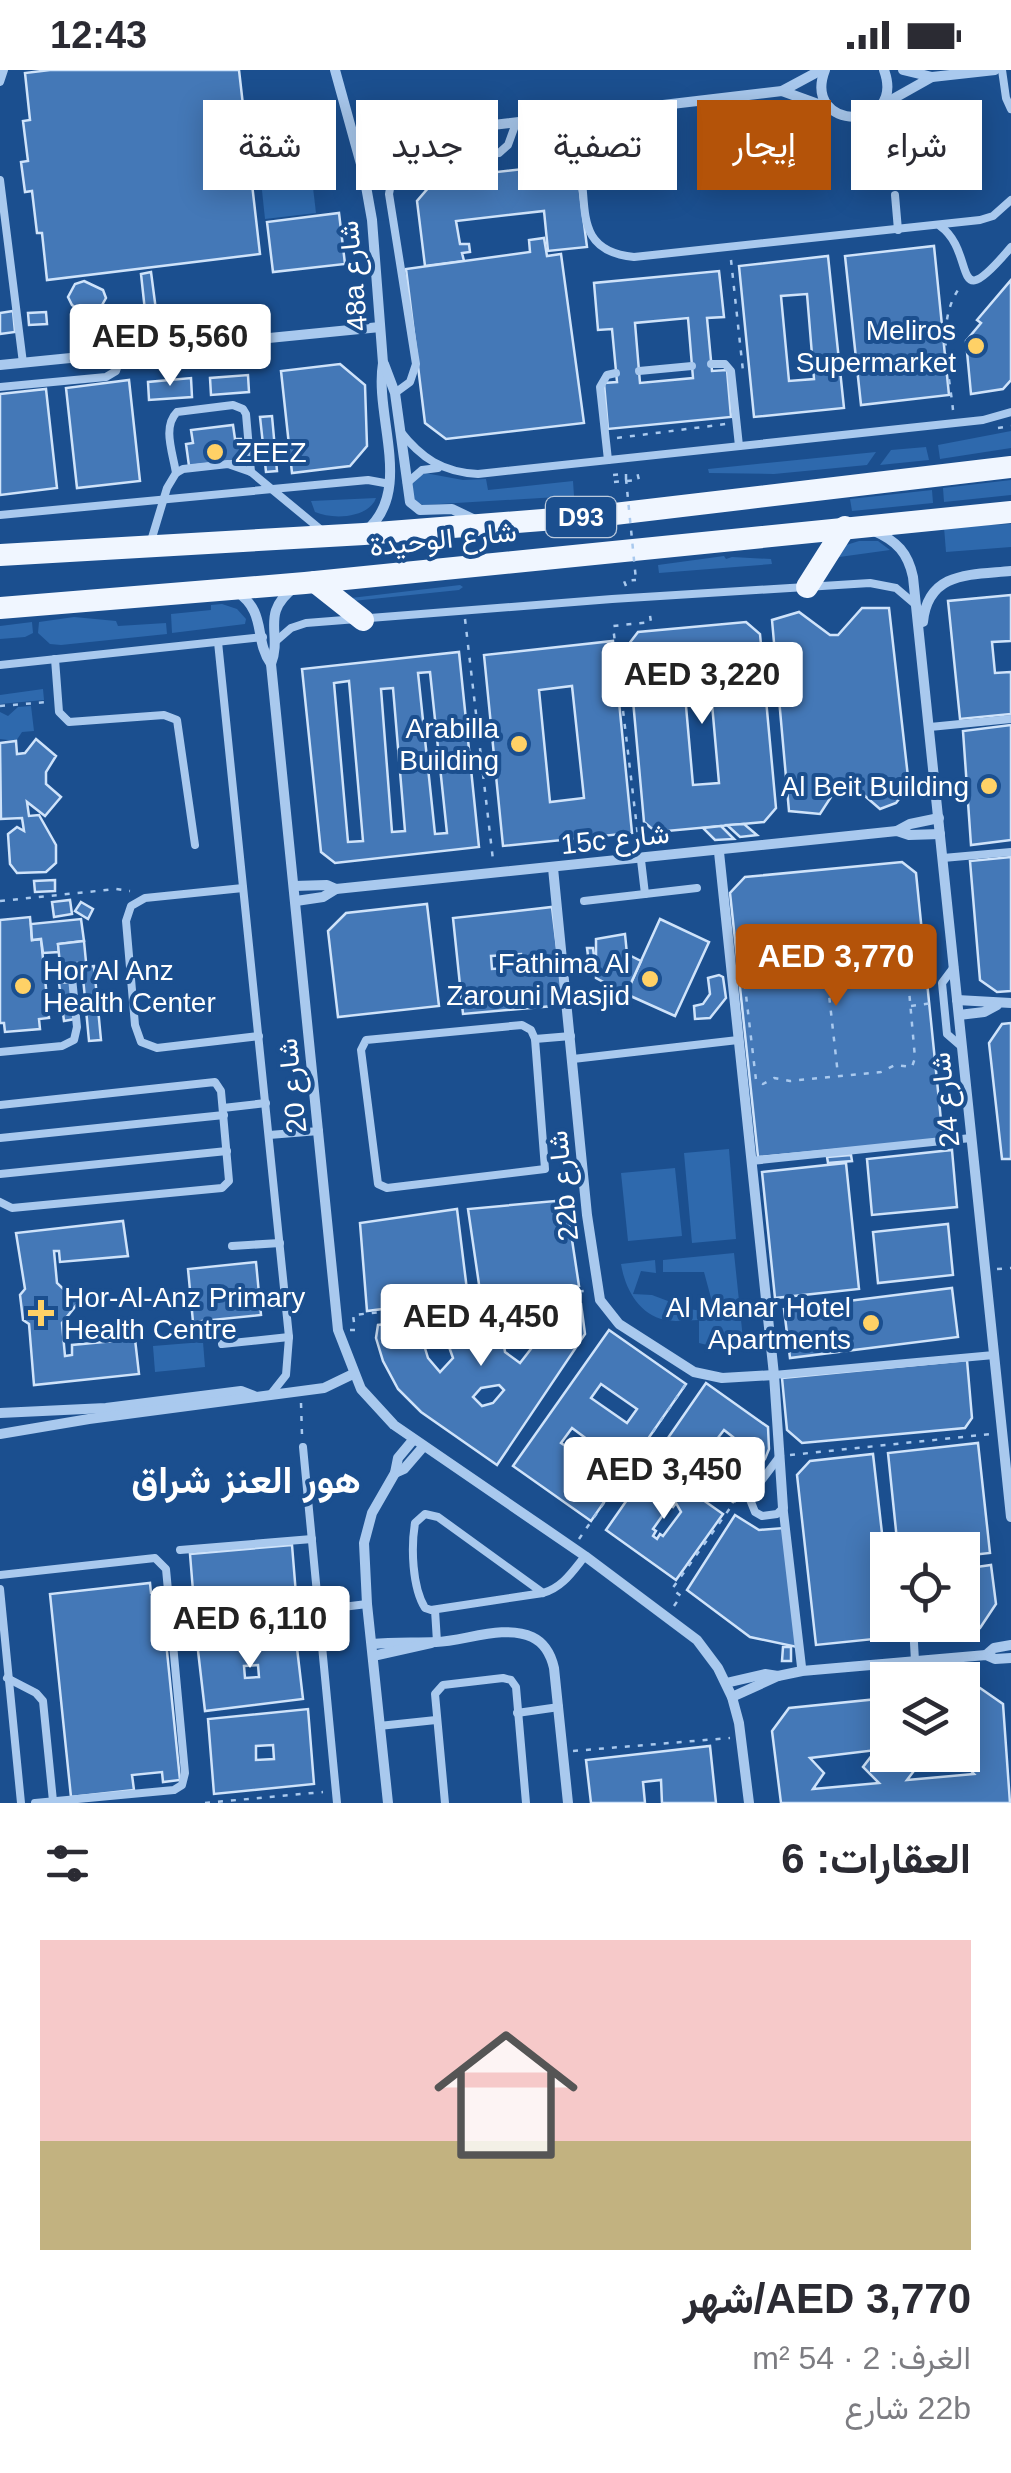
<!DOCTYPE html>
<html lang="ar">
<head>
<meta charset="utf-8">
<style>
  :root { --surface:#fff; --page:#f2f2f3; --text:#2b2b33; --muted:#7c7c81; --accent:#b45309 }
  body { margin:0; font-family:Helvetica,Vazirmatn,sans-serif; background:var(--page); color:var(--text); direction:rtl; height:100vh; display:flex; flex-direction:column; font-size:38px; white-space:nowrap }
  * { box-sizing:border-box; margin:0 }
  p { font-size:32px; color:var(--muted) }
  .icon { flex:none; width:55px; height:55px; fill:none; stroke:currentColor; stroke-width:2; stroke-linecap:round; stroke-linejoin:round }
  .map { position:relative; height:1733px; overflow:hidden; direction:ltr }
  .panel { display:flex; flex-direction:column; background:var(--surface); flex:1 }
  .panel>* { flex:none }
  .hud { position:absolute; left:30px; top:30px; width:952px; height:90px; direction:rtl; display:flex; gap:20px }
  .fabs { position:absolute; left:870px; top:1462px; display:grid; gap:20px }
  .fabs a { display:grid; place-items:center; width:110px; height:110px; border-radius:0px; background:var(--surface); box-shadow:0 5px 25px #0003; font-size:50px }
  .price { position:absolute; translate:-50% -85px; padding:0 22px; border-radius:10px; background:#fff; color:#222; font-size:32px; line-height:65px; filter:drop-shadow(0 2px 5px #0008) }
  .price::after { content:''; position:absolute; left:50%; top:60px; width:30px; height:22px; margin-left:-15px; background:inherit; clip-path:polygon(0 0,100% 0,50% 100%) }
  .price.current { background:var(--accent); color:#fff }
  ul { padding:0; list-style:none }
  li { display:grid; align-content:center; gap:20px; height:530px; padding:0 40px }
  li span { display:grid; place-items:center; height:310px; border-radius:0px; color:#555 }
  li>.icon { margin-inline-start:auto }
  span .icon { width:180px; height:180px; fill:#fffc; stroke-width:1 }
  li b { font-size:42px }
  h2 { display:flex; justify-content:space-between; align-items:center; height:120px; padding:0 40px; font-size:42px }
  .pill { padding:0 35px; border-radius:0px; background:var(--surface); box-shadow:0 5px 25px #0003; font-size:35px; line-height:90px }
  .pill.current { background:var(--accent); color:#fff }
  .status { display:flex; justify-content:space-between; align-items:center; height:70px; padding:0 50px; background:var(--surface); direction:ltr }
  .status svg { height:28px; fill:currentColor }
  .map>svg:first-child { display:block }
  .green { fill:#2e69ad }
  .building { fill:#4478b7; stroke:#cfe3fa; stroke-width:2.5; fill-rule:evenodd }
  .lines { fill:none; stroke-linecap:round; stroke-linejoin:round }
  .path { stroke:#a9c9ee; stroke-width:2.5; stroke-dasharray:5 8; stroke-linecap:butt }
  .service { stroke:#a9c9ee; stroke-width:8 }
  .pedestrian { stroke:#a9c9ee; stroke-width:9 }
  .minor { stroke:#a9c9ee; stroke-width:10 }
  .primary { stroke:#f0f6ff; stroke-width:22 }
  .path-bridge { stroke:#a9c9ee; stroke-width:2.5; stroke-dasharray:5 8; stroke-linecap:butt }
  .poi-dot { fill:#ffd166; stroke:#1b4f8f; stroke-width:4 }
  .labels { text-anchor:middle; dominant-baseline:central; stroke-width:8; stroke-linejoin:round; paint-order:stroke }
  .shield { fill:#1b4f8f; stroke:#bbcadd; stroke-width:2.5 }
  .shield-label { font-size:25px; font-weight:bold; fill:#fff }
  .street-label { font-size:28px; fill:#fff; stroke:#1b4f8f }
  .poi-label { font-size:28px; fill:#fff; stroke:#1b4f8f; text-anchor:end }
  .district-label { font-size:38px; font-weight:bold; fill:#fff; stroke:#1b4f8f }
</style>
</head>
<body>
<div class="status"><b>12:43</b><svg viewBox="0 0 49 12"><path d="M0 12V9h3v3zM5 12V6h3v6zM10 12V3h3v9zM15 12V0h3v12zM26 1h20v11H26zM47 4h2v5h-2z"/></svg></div>
<div class="map">
<svg width="1011" height="1733" viewBox="0 0 1011 1733">
  <rect width="100%" height="100%" fill="#1b4f8f"/>
  <g class="green">
    <path d="M306 58 316 143 265 149 256 64Z"/>
    <path d="M1011 361V378L940 389 938 375Z"/>
    <path d="M926 377 929 390 880 395 891 380Z"/>
    <path d="M876 382 867 395 774 404 709 403 708 399Z"/>
    <path d="M425 403 463 410 486 409 488 420 573 411 574 426 423 435 413 430 410 417 413 409Z"/>
    <path d="M1011 410V425L944 432 943 418Z"/>
    <path d="M932 420 933 433 852 441 850 429Z"/>
    <path d="M376 428C369 448 333 450 315 442L311 431Z"/>
    <path d="M1011 454V477L946 482 944 457Z"/>
    <path d="M859 471H878L890 480 832 488 843 476Z"/>
    <path d="M724 486 726 489 732 487 771 489 772 494 659 503 658 495Z"/>
    <path d="M460 515 463 517 459 520 353 531 351 528Z"/>
    <path d="M222 534 237 539 246 549 245 554 172 563 171 544 211 540V535Z"/>
    <path d="M74 547 116 551 118 556 166 553 167 564 61 575 50 574 38 563 39 552Z"/>
    <path d="M32 552 33 563 25 567 0 569V556Z"/>
    <path d="M43 619 44 630 0 634V625Z"/>
    <path d="M31 636 34 661 22 662 16 671 0 669V642L8 646 18 637Z"/>
    <path d="M729 1079 736 1169 692 1173 684 1083Z"/>
    <path d="M675 1098 682 1166 628 1171 621 1103Z"/>
    <path d="M734 1183 743 1269 737 1276 715 1277 699 1273V1250C688 1250 675 1252 665 1250 638 1244 625 1218 621 1194L655 1190 656 1203 641 1201 633 1224 652 1225 689 1239 715 1243 704 1202H663V1190Z"/>
    <path d="M203 1272 205 1297 155 1302 153 1276Z"/>
  </g>
  <g class="building">
    <path d="M50 0H239L260 184 47 210 42 163H37L32 121 25 122 21 92 28 91 23 51 30 50 25 3Z"/>
    <path d="M559 95 579 114 587 177 548 181 544 141 456 151 460 174H469L470 182 462 183 464 191 425 196 417 131 436 109Z"/>
    <path d="M339 143 345 194 273 202 267 152Z"/>
    <path d="M544 168 547 186 561 184 584 353 446 369 425 353 406 199 530 182 529 170Z"/>
    <path d="M934 176 949 325 861 335 845 186Z"/>
    <path d="M828 186 844 338 754 347 739 196ZM807 224 814 309 789 311 781 226Z"/>
    <path d="M719 201 724 247 707 248 712 301 727 300 731 347 608 359 604 313 617 312 612 259 598 260 594 213ZM688 248 693 308 640 313 635 253Z"/>
    <path d="M151 202 156 240 145 241 141 204Z"/>
    <path d="M1011 210V310L1003 319 971 324 966 271 981 253 977 250Z"/>
    <path d="M84 211 103 220 106 228 97 244 89 245 72 235 68 227 75 214Z"/>
    <path d="M13 241 15 262 0 264V243Z"/>
    <path d="M46 242 47 254 29 255 28 243Z"/>
    <path d="M340 294 365 315 367 376 350 396 292 403 281 301Z"/>
    <path d="M248 305 249 322 211 325 210 308Z"/>
    <path d="M191 308 192 327 149 330 148 312Z"/>
    <path d="M129 310 140 411 77 418 66 318Z"/>
    <path d="M46 319 57 418 0 425V324Z"/>
    <path d="M272 346 277 401 266 402 260 347Z"/>
    <path d="M233 355 235 369H241L244 390 189 396 186 374 193 373 191 360Z"/>
    <path d="M1011 525V571L992 572 995 603 1011 602V644L960 649 948 531Z"/>
    <path d="M862 538H889L909 716 896 733 880 739 850 713H840L820 744 789 741 772 550 799 542 830 565H838Z"/>
    <path d="M746 552 760 564 776 738 764 752 656 762 644 752 628 575 638 562ZM709 600 719 713 693 715 683 602Z"/>
    <path d="M613 571 632 763 503 776 484 585ZM572 616 584 728 550 732 539 620Z"/>
    <path d="M459 582 479 777 335 793 321 782 302 599ZM430 602 447 763 435 764 418 603ZM349 611 363 771 348 772 334 613ZM393 618 405 761 392 762 381 619Z"/>
    <path d="M1011 655V770L971 775 963 661Z"/>
    <path d="M36 669 56 686 46 702V714L61 727 45 746 27 732 29 746 39 745 56 775V793L46 802 17 803 10 794 8 764 17 757 24 761 22 748 1 749 0 673 16 671 17 684 25 683Z"/>
    <path d="M744 754 757 765 740 767 727 755Z"/>
    <path d="M721 756 734 769 715 770 703 758Z"/>
    <path d="M1011 787V921L997 922 980 910 970 791Z"/>
    <path d="M902 792 916 803 943 1070 758 1087 730 823 745 807Z"/>
    <path d="M55 810V821L35 822 34 811Z"/>
    <path d="M70 830 72 844 54 847 52 832Z"/>
    <path d="M81 832 93 839 88 849 75 841Z"/>
    <path d="M427 834 439 936 338 947 328 861 346 843Z"/>
    <path d="M552 837 564 935 463 944 453 848ZM521 884 522 897 492 899 491 886Z"/>
    <path d="M30 847 32 870 41 869 49 948 39 949 40 959 5 962 4 953H0V850Z"/>
    <path d="M81 849 84 871 58 874 59 882 43 883 41 869 32 870 31 854Z"/>
    <path d="M660 849 709 872 675 946 626 924Z"/>
    <path d="M625 864 627 884 641 891 626 924 596 908V869Z"/>
    <path d="M84 871 86 892 60 895 58 874Z"/>
    <path d="M587 878H593L596 901H590Z"/>
    <path d="M94 896 101 970 89 971 82 897Z"/>
    <path d="M719 905 723 907 726 928 710 948 695 949 694 936 703 934 710 924 708 908Z"/>
    <path d="M70 912 75 949 64 951 59 913Z"/>
    <path d="M603 923 604 934 594 935 593 924Z"/>
    <path d="M1011 953V1089H1002L989 973 1002 954Z"/>
    <path d="M952 1080 957 1137 872 1145 867 1089Z"/>
    <path d="M851 1085 852 1091 828 1093 827 1087Z"/>
    <path d="M846 1093 859 1219 775 1228 762 1102Z"/>
    <path d="M566 1130 579 1216 481 1228 468 1139Z"/>
    <path d="M457 1139 468 1228 367 1241 360 1153Z"/>
    <path d="M123 1151 128 1186 60 1192 59 1181H54L57 1213 78 1233 62 1253 65 1286 72 1285V1275L135 1269 139 1304 34 1315 29 1254 23 1250 20 1225 25 1219 16 1163Z"/>
    <path d="M948 1154 953 1205 878 1213 873 1162Z"/>
    <path d="M256 1192 261 1245 193 1252 188 1199Z"/>
    <path d="M952 1218 958 1267 790 1288 784 1239Z"/>
    <path d="M581 1234 585 1264 497 1395 421 1342 398 1319 383 1291 376 1268 378 1255ZM522 1266 534 1275 520 1293 505 1282 503 1268ZM448 1274 453 1288 440 1302 428 1288 424 1275ZM499 1315 504 1320 493 1333 482 1336 473 1327 481 1318Z"/>
    <path d="M609 1260 686 1314 591 1451 513 1396ZM601 1314 637 1339 627 1353 591 1328ZM572 1358 607 1384 597 1398 561 1373Z"/>
    <path d="M967 1290 972 1348 965 1358 802 1373 787 1360 782 1308Z"/>
    <path d="M706 1313 768 1357 769 1379 765 1389 733 1432 659 1381ZM724 1360 733 1367 718 1388 708 1381Z"/>
    <path d="M978 1373 990 1483 962 1486V1480H898L888 1383Z"/>
    <path d="M873 1384 888 1516V1555H901L902 1559 892 1560 894 1567 816 1575 797 1405 810 1391Z"/>
    <path d="M652 1394 723 1444 676 1510 606 1460ZM676 1433 681 1442 663 1466 660 1464 657 1469 653 1466 656 1461 653 1459 670 1435 673 1437Z"/>
    <path d="M735 1445 759 1460 784 1458 797 1577 750 1567 687 1520Z"/>
    <path d="M292 1475 298 1549 196 1558 190 1484Z"/>
    <path d="M991 1495 996 1534 980 1558 935 1564 934 1555H962V1499Z"/>
    <path d="M150 1513 151 1523 161 1522 180 1710 163 1712 162 1702 132 1705 134 1720 71 1727 50 1524Z"/>
    <path d="M227 1561 228 1569 197 1572 196 1565Z"/>
    <path d="M295 1561 303 1629 205 1641 197 1572ZM258 1595 259 1607 245 1608 244 1596Z"/>
    <path d="M783 1577H791V1591H782Z"/>
    <path d="M980 1618 1003 1634 1010 1733H781L772 1661 789 1638 888 1628V1685H911L920 1693 907 1710 974 1704 960 1689 970 1672 962 1673V1620ZM876 1680 863 1697 879 1713 813 1719 824 1703 810 1688Z"/>
    <path d="M308 1639 314 1714 214 1724 208 1649ZM273 1675 274 1689 256 1690V1676Z"/>
    <path d="M710 1676 716 1733H662L661 1710 643 1712 645 1733H591L586 1690Z"/>
  </g>
  <g class="lines">
    <g class="path">
      <path d="M731 190 743 301"/>
      <path d="M953 340C949 300 935 252 960 217"/>
      <path d="M998 358 1011 356"/>
      <path d="M617 368 726 354"/>
      <path d="M626 409V404L613 405V412L639 410 636 398"/>
      <path d="M626 516 624 511 636 510"/>
      <path d="M465 549 493 790"/>
      <path d="M0 636 48 632"/>
      <path d="M639 775 613 556 651 552 649 539"/>
      <path d="M0 831 116 819 130 821"/>
      <path d="M898 877 906 886 915 988 912 997 895 995 881 1002 790 1011 774 1008 763 1014 756 1010 744 908 749 896 763 897 775 893 873 882 887 884Z"/>
      <path d="M825 889 838 1005"/>
      <path d="M911 936 933 933"/>
      <path d="M997 1199 1011 1198"/>
      <path d="M350 1260H355L353 1245 584 1221"/>
      <path d="M301 1333 302 1365"/>
      <path d="M790 1385 991 1364"/>
      <path d="M579 1469 688 1311"/>
      <path d="M674 1536 681 1526 672 1519 738 1427"/>
      <path d="M573 1681 730 1668"/>
      <path d="M205 1733 323 1722"/>
    </g>
    <g class="service">
      <path d="M1002 0 1006 28 1011 39"/>
      <path d="M0 12 4 0"/>
      <path d="M570 46C572 62 576 76 579 91 589 135 572 181 634 187L980 150 993 146 1011 130"/>
      <path d="M446 61 449 89"/>
      <path d="M579 88 583 79 584 44"/>
      <path d="M0 110 23 293"/>
      <path d="M895 125 898 160"/>
      <path d="M940 156C978 183 949 251 1011 177"/>
      <path d="M711 294H725L731 301 739 376"/>
      <path d="M639 301 692 296"/>
      <path d="M0 317 106 307 116 301 122 283"/>
      <path d="M395 323 410 312 416 294 389 124 392 108 412 93 499 83 508 75 516 53"/>
      <path d="M400 361C421 388 442 402 478 404L983 350 1011 342"/>
      <path d="M608 390 600 317 607 305 616 303"/>
      <path d="M176 403C173 383 162 357 177 342L233 335 243 339 246 344 251 402"/>
      <path d="M407 413 422 400 438 398"/>
      <path d="M0 445 368 410 390 414"/>
      <path d="M151 471 167 418 176 403 183 399 228 394 251 402 320 459"/>
      <path d="M276 571 291 558 306 553 612 529 870 513 896 518 916 535"/>
      <path d="M218 572 289 1267 286 1305 271 1324"/>
      <path d="M55 589 59 642 69 652 164 645 177 650 195 775"/>
      <path d="M0 595 263 567"/>
      <path d="M930 657 1011 649"/>
      <path d="M943 788 1011 782"/>
      <path d="M641 790 645 824"/>
      <path d="M243 818 145 828 131 836 126 851 135 955 141 972 157 978 259 966"/>
      <path d="M584 831 697 818"/>
      <path d="M954 897 942 913 947 964 962 977"/>
      <path d="M522 955 531 960 535 969 545 1099 387 1118 378 1114 361 980 366 970Z"/>
      <path d="M535 969 571 966"/>
      <path d="M0 982 62 976 74 970 77 957 71 898"/>
      <path d="M573 989 738 970"/>
      <path d="M0 1035 215 1012 221 1021 229 1111 222 1118 12 1138 0 1132"/>
      <path d="M223 1038 266 1033"/>
      <path d="M269 1065 319 1061"/>
      <path d="M0 1068 224 1045"/>
      <path d="M751 1091 971 1068"/>
      <path d="M0 1104 227 1081"/>
      <path d="M232 1176 280 1173"/>
      <path d="M222 1274 289 1267"/>
      <path d="M774 1305 994 1285"/>
      <path d="M303 1377 337 1733"/>
      <path d="M780 1386 749 1427 755 1442 762 1446 777 1444 783 1438"/>
      <path d="M180 1480 312 1469"/>
      <path d="M0 1505 155 1488 166 1499 185 1703 182 1715 174 1720 35 1733"/>
      <path d="M0 1519 21 1733"/>
      <path d="M543 1523 438 1447 425 1444 415 1453C411 1477 412 1517 425 1538L431 1540 543 1523C563 1517 572 1502 585 1486"/>
      <path d="M318 1540 367 1534"/>
      <path d="M435 1540 437 1572"/>
      <path d="M913 1555 915 1591"/>
      <path d="M7 1608 36 1623 43 1631 53 1731"/>
      <path d="M517 1643 559 1637"/>
      <path d="M379 1656 436 1650"/>
      <path d="M445 1733 435 1624 443 1615 503 1608 511 1610 516 1617 526 1733"/>
    </g>
    <path class="pedestrian" d="M783 1438 802 1601"/>
    <g class="minor">
      <path d="M335 0 364 105 372 150 383 293C374 347 414 420 366 461"/>
      <path d="M825 0C801 62 907 63 884 0"/>
      <path d="M903 0 932 7 995 0"/>
      <path d="M782 21 829 38"/>
      <path d="M884 34 932 7"/>
      <path d="M356 71 782 21 821 0"/>
      <path d="M384 294 395 323 410 432 420 440 452 439 475 450"/>
      <path d="M0 295 380 257"/>
      <path d="M874 461C897 471 908 483 913 507L1011 1447"/>
      <path d="M295 517C259 544 283 563 271 594L338 1260 361 1319 394 1355 585 1486 697 1570 718 1598 732 1627 739 1653 749 1733"/>
      <path d="M236 521C268 543 253 568 271 594"/>
      <path d="M923 552C928 501 971 505 1011 501"/>
      <path d="M897 761 910 754 939 748"/>
      <path d="M719 782 774 1305 783 1438"/>
      <path d="M553 798 587 1145 600 1230 619 1254 694 1302 722 1308 774 1305"/>
      <path d="M294 816 327 815 336 819 897 761 909 765 940 764"/>
      <path d="M296 831 323 827 336 819"/>
      <path d="M957 930 1011 933"/>
      <path d="M959 945 984 942 997 935"/>
      <path d="M0 1343 106 1338 241 1321 254 1326"/>
      <path d="M0 1364 89 1349 324 1318 353 1304"/>
      <path d="M395 1403 404 1399 423 1377"/>
      <path d="M372 1574C394 1572 415 1573 436 1572 465 1571 505 1554 532 1567 545 1573 551 1585 554 1598L568 1733"/>
      <path d="M986 1585 994 1578 1011 1575"/>
      <path d="M373 1586 431 1573"/>
      <path d="M726 1613 765 1604 778 1606"/>
      <path d="M732 1627 778 1606 802 1601 986 1585 995 1589 1011 1588"/>
      <path d="M388 1733 367 1534 364 1473 372 1443 395 1403 398 1388 413 1370"/>
    </g>
    <g class="primary">
      <path d="M0 485 364 464 606 445 1011 397"/>
      <path d="M315 512 363 550"/>
      <path d="M807 517 845 457"/>
      <path d="M0 538 305 513 1011 442"/>
    </g>
    <path class="path-bridge" d="M626 409 636 510"/>
  </g>
  <g class="poi-dot">
    <circle cx="976" cy="276" r="10"/>
    <circle cx="215" cy="382" r="10"/>
    <circle cx="519" cy="674" r="10"/>
    <circle cx="989" cy="716" r="10"/>
    <circle cx="650" cy="909" r="10"/>
    <circle cx="23" cy="916" r="10"/>
    <path d="M36 1228h10v10h10v10h-10v10h-10v-10h-10v-10h10z"/>
    <circle cx="871" cy="1253" r="10"/>
  </g>
  <g class="labels">
    <rect class="shield" x="546" y="427" width="70" height="40" rx="8"/>
    <g class="shield-label">
      <text x="581" y="447">D93</text>
    </g>
    <g class="street-label">
      <text transform="translate(353 206) rotate(-95)">48a شارع</text>
      <text transform="translate(443 469) rotate(-6)">شارع الوحيدة</text>
      <text transform="translate(615 769) rotate(-6)">15c شارع</text>
      <text transform="translate(292 1016) rotate(-96)">شارع 20</text>
      <text transform="translate(945 1030) rotate(-96)">شارع 24</text>
      <text transform="translate(563 1116) rotate(-96)">22b شارع</text>
    </g>
    <g class="poi-label">
      <text x="956" y="260">Meliros<tspan x="956" dy="32">Supermarket</tspan></text>
      <text x="235" y="382" text-anchor="start">ZEEZ</text>
      <text x="499" y="658">Arabilla<tspan x="499" dy="32">Building</tspan></text>
      <text x="969" y="716">Al Beit Building</text>
      <text x="630" y="893">Fathima Al<tspan x="630" dy="32">Zarouni Masjid</tspan></text>
      <text x="43" y="900" text-anchor="start">Hor Al Anz<tspan x="43" dy="32">Health Center</tspan></text>
      <text x="64" y="1227" text-anchor="start">Hor-Al-Anz Primary<tspan x="64" dy="32">Health Centre</tspan></text>
      <text x="851" y="1237">Al Manar Hotel<tspan x="851" dy="32">Apartments</tspan></text>
    </g>
    <g class="district-label">
      <text x="246" y="1410">هور العنز شراق</text>
    </g>
  </g>
</svg>
<div class="fabs">
<a><svg class="icon" aria-label="locate" viewBox="0 0 24 24"><circle cx="12" cy="12" r="6"/><path d="M12 2v4M12 18v4M2 12h4M18 12h4"/></svg></a>
<a><svg class="icon" aria-label="layers" viewBox="0 0 24 24"><path d="M12 4l9 5-9 5-9-5zM3 14l9 5 9-5"/></svg></a>
</div>
<b class="price" style="left:170px;top:319px">AED 5,560</b>
<b class="price" style="left:702px;top:657px">AED 3,220</b>
<b class="price current" style="left:836px;top:939px">AED 3,770</b>
<b class="price" style="left:481px;top:1299px">AED 4,450</b>
<b class="price" style="left:664px;top:1452px">AED 3,450</b>
<b class="price" style="left:250px;top:1601px">AED 6,110</b>
<div class="hud">
<a class="pill">شراء</a>
<a class="pill current">إيجار</a>
<a class="pill">تصفية</a>
<a class="pill">جديد</a>
<a class="pill">شقة</a>
</div>
</div>
<section class="panel">
<h2>العقارات: 6<svg class="icon" aria-label="filters" viewBox="0 0 24 24"><path d="M4 7h16M4 17h16"/><circle cx="9" cy="7" r="2"/><circle cx="15" cy="17" r="2"/></svg></h2>
<ul>
<li><span style="background:linear-gradient(#f6c9c9 65%,#c2b280 0)"><svg class="icon" aria-label="home" viewBox="0 0 24 24"><path d="M3 11l9-7 9 7M6 9v11h12V9"/></svg></span><div><b>AED 3,770/شهر</b><p>الغرف: 2 · 54 m²</p><p>22b شارع</p></div></li>
</ul>
</section>
</body>
</html>
